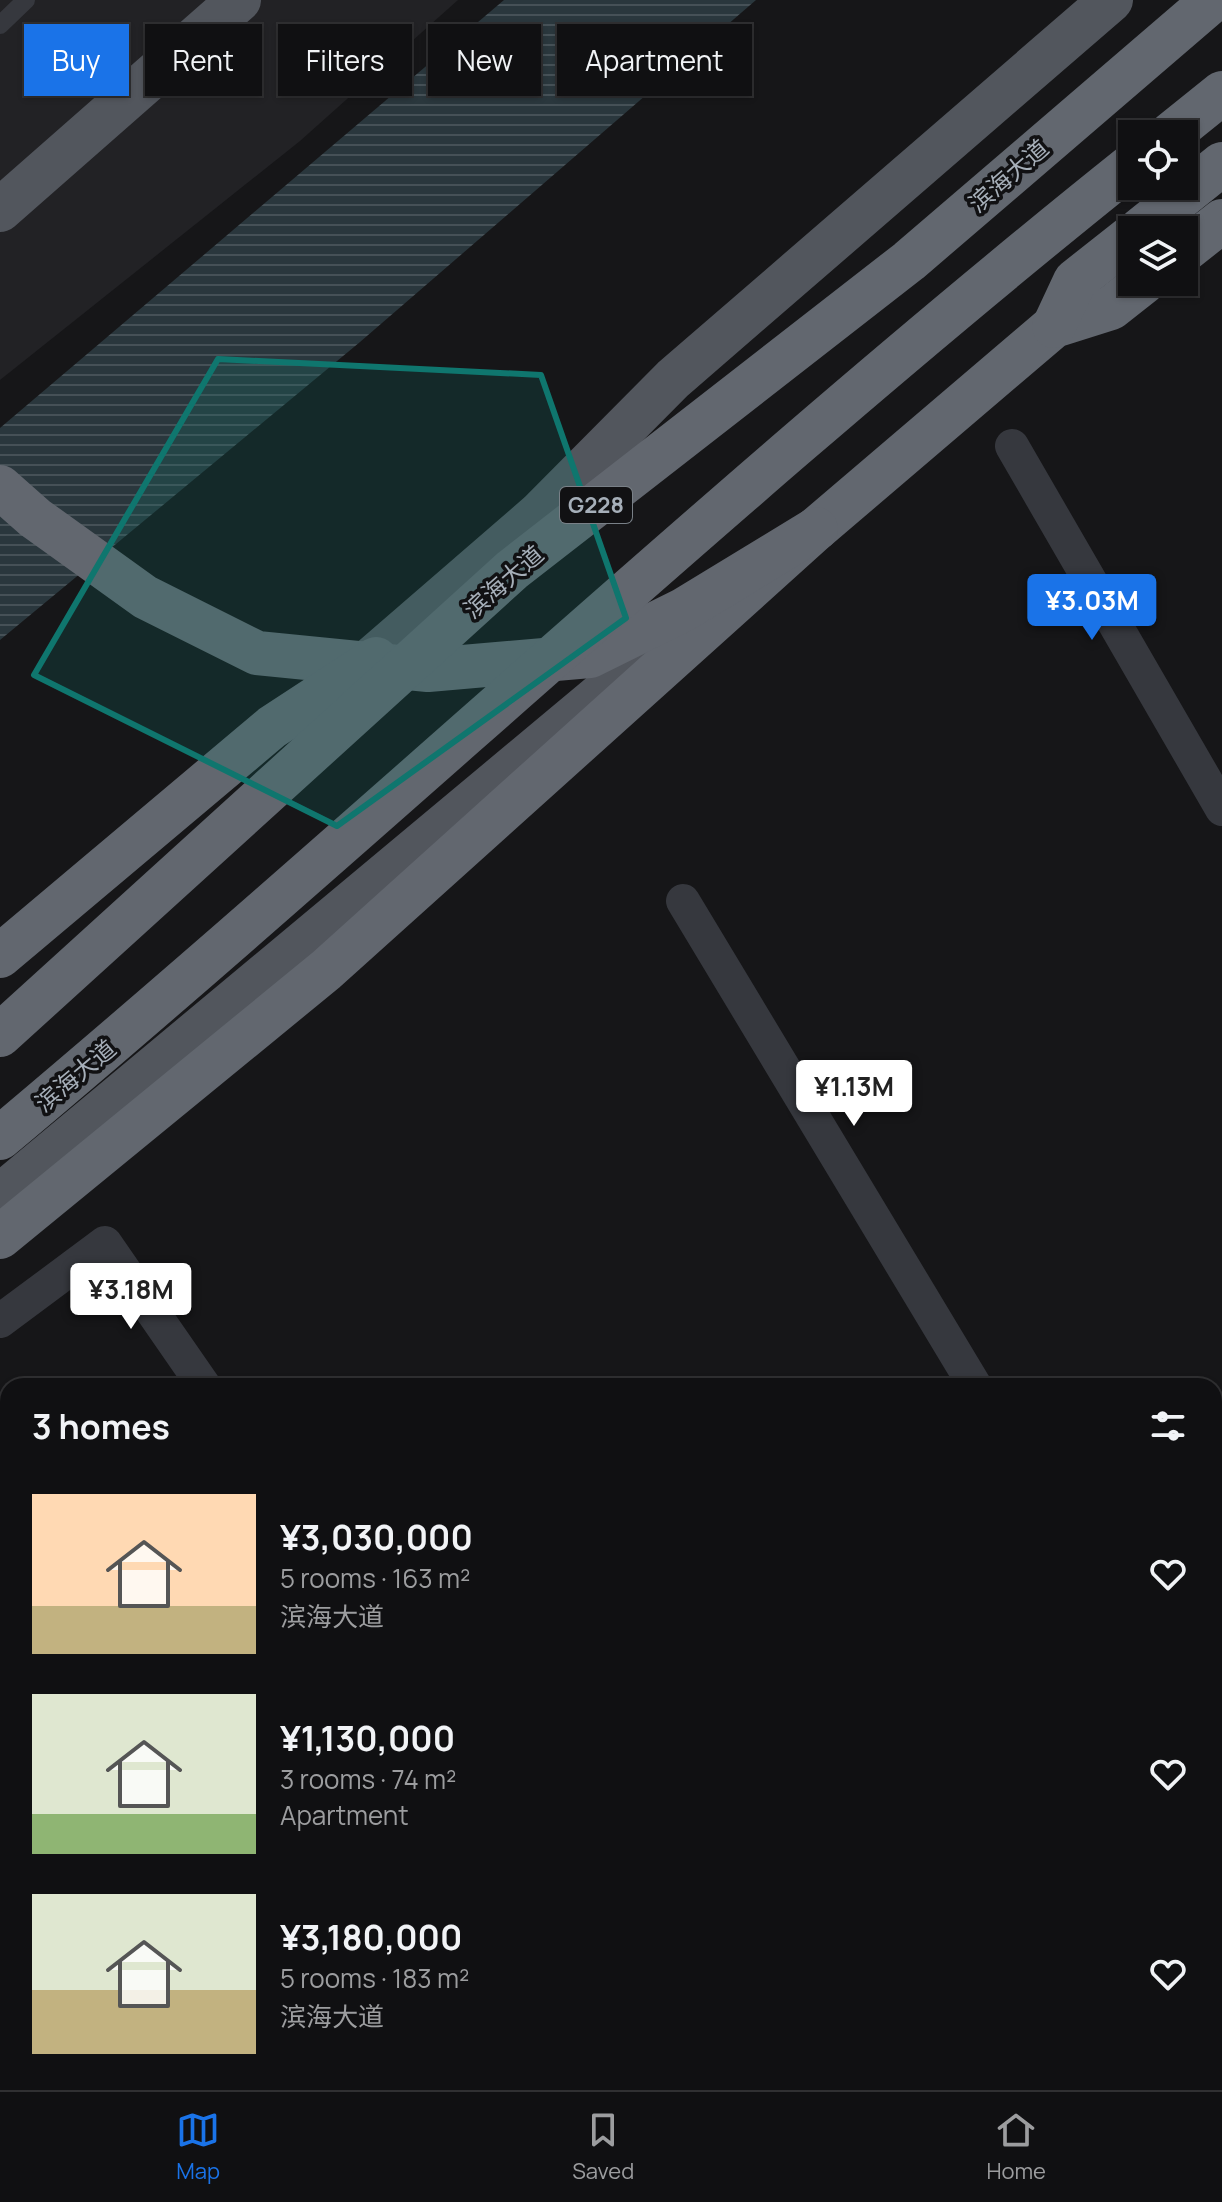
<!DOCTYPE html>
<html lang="en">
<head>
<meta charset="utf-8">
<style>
  :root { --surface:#101012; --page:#19191b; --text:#f1f3f6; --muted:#9c9d9f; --line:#303032; --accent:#1a73e8 }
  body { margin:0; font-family:Manrope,"Noto Sans SC",sans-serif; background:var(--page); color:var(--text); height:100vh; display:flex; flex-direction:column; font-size:30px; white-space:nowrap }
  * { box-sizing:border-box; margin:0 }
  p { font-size:26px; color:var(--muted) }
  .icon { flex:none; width:44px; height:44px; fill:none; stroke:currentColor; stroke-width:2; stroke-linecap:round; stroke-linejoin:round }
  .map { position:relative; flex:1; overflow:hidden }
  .sheet { position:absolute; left:0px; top:1378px; width:1222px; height:712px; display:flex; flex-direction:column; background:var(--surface); border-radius:24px 24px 0 0; box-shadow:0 2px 6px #0004,0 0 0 2px var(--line) }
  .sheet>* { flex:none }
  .guide { position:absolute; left:24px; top:24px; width:800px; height:72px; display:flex; gap:16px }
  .tools { position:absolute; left:1118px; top:120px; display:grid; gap:16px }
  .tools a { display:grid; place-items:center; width:80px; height:80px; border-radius:0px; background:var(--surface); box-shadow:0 2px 6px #0004,0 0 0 2px var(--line); font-size:40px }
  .price { position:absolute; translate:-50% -68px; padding:0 18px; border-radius:8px; background:#fff; color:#222; font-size:26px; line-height:52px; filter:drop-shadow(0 2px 4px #0008) }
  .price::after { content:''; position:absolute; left:50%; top:48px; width:24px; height:18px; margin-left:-12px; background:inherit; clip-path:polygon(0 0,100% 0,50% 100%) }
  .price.on { background:var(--accent); color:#fff }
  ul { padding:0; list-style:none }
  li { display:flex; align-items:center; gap:24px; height:200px; padding:0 32px }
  li span { display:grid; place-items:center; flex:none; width:224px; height:160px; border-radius:0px; color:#555 }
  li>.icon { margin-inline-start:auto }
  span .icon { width:96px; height:96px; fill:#fffc; stroke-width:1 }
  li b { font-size:34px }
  h2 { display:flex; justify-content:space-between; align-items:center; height:96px; padding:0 32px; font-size:34px }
  .chip { padding:0 28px; border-radius:0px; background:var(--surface); box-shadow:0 2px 6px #0004,0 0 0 2px var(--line); font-size:28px; line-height:72px }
  .chip.on { background:var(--accent); color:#fff }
  .dock { display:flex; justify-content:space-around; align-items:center; height:112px; border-top:2px solid var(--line); background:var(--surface); font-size:22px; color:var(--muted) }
  .dock a { display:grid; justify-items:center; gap:4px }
  .dock .on { color:var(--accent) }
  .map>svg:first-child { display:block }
  .built { fill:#222225 }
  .water { fill:url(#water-rules) }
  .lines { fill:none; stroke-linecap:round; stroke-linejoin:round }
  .canal { stroke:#2a373d; stroke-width:40 }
  .lane { stroke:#36383e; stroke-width:18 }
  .street { stroke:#36383e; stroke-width:34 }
  .primary { stroke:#52565d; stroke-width:44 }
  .highway { stroke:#62676f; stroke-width:44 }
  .highway-bridge { stroke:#62676f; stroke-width:44 }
  .marked { fill:#0f766e; fill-opacity:0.2; stroke:#0f766e; stroke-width:6; stroke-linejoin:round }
  .labels { text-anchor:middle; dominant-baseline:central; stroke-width:7; stroke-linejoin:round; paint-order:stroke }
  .shield { fill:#111113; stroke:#798087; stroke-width:2 }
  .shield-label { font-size:22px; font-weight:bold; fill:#a6afb9 }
  .street-label { font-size:24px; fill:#a6afb9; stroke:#111113 }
</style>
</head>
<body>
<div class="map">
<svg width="1222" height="2090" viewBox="0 0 1222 2090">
  <defs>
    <pattern id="water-rules" width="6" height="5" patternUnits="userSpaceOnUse" patternTransform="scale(2)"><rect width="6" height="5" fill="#2a373d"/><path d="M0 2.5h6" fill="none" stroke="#465157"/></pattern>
  </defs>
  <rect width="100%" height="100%" fill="#161618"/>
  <path class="built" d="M0 0H458L300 141 0 380Z"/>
  <path class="water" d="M504 0H756L360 342 0 640V428Z"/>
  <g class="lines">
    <g class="canal">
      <path d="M1214 1711 1222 1704"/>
      <path d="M720 2090 729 2082"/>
    </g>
    <path class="lane" d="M0 25 26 0"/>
    <g class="street">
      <path d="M1012 446 1222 809"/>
      <path d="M683 901 975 1386"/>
      <path d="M0 1321 105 1243 204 1386"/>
      <path d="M1214 1633 1222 1627"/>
      <path d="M1214 1783 1222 1776"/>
      <path d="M641 2082 646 2090"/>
      <path d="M782 2082 783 2090"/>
      <path d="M844 2090 854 2082"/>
    </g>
    <g class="primary">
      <path d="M0 210 239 0"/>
      <path d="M345 682 539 514 673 379 1111 0"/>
      <path d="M0 1196 634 667"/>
    </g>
    <g class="highway">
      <path d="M1171 134 1222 93"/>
      <path d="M1140 230 1222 164"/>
      <path d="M1184 251 1222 221"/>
      <path d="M0 1237 326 970 816 529 1054 326 1111 308 1144 282"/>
    </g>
    <g class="highway-bridge">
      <path d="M1054 326 1075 281 1132 236"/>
      <path d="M0 487 35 518 145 597 257 653 428 670 590 656 683 610 816 529"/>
      <path d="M0 956 272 727 376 659"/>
      <path d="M0 1035 512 570 909 261 1213 0"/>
      <path d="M0 1138C381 818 743 476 1132 165"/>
    </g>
  </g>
  <path class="marked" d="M218 359 541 375 626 618 337 826 34 675Z"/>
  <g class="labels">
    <rect class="shield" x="560" y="487" width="72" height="36" rx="6"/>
    <g class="shield-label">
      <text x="596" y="505">G228</text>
    </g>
    <g class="street-label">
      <text transform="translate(1008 175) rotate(-41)">滨海大道</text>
      <text transform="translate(503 581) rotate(-41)">滨海大道</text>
      <text transform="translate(75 1075) rotate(-40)">滨海大道</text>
    </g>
  </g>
</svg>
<div class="tools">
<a><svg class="icon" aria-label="locate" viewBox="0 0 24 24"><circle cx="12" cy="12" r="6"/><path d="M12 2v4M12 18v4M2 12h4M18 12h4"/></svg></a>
<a><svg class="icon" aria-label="layers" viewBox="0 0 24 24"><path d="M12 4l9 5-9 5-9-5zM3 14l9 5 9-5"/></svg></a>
</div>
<b class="price on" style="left:1092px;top:642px">¥3.03M</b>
<b class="price" style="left:854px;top:1128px">¥1.13M</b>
<b class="price" style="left:131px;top:1331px">¥3.18M</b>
<div class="guide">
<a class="chip on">Buy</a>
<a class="chip">Rent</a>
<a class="chip">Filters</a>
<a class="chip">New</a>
<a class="chip">Apartment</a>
</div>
<section class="sheet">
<h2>3 homes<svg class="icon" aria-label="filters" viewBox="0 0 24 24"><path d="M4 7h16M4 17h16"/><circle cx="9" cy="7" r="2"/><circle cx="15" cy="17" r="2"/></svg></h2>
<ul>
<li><span style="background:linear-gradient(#ffd9b3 70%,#c2b280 0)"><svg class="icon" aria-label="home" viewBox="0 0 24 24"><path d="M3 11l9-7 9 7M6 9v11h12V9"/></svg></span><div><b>¥3,030,000</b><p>5 rooms · 163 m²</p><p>滨海大道</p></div><svg class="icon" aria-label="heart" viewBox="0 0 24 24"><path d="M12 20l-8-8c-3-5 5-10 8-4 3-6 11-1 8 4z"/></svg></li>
<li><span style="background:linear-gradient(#dfe7d0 75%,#8fb573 0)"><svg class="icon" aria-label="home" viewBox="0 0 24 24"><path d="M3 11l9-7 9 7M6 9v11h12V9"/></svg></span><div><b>¥1,130,000</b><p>3 rooms · 74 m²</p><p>Apartment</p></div><svg class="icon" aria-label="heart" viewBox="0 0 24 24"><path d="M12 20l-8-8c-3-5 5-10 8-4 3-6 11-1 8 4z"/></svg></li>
<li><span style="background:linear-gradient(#dfe7d0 60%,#c2b280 0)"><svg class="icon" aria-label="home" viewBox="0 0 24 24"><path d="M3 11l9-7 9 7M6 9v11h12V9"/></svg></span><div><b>¥3,180,000</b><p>5 rooms · 183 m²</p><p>滨海大道</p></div><svg class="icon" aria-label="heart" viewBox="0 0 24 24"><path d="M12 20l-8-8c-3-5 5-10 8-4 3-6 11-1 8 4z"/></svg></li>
</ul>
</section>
</div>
<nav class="dock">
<a class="on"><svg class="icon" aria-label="map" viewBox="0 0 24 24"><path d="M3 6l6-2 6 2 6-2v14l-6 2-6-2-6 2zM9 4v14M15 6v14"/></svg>Map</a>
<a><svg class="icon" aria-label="saved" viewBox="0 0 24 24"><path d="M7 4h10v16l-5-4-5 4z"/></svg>Saved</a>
<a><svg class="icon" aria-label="home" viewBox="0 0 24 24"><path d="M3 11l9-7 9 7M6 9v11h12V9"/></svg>Home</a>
</nav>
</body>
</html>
